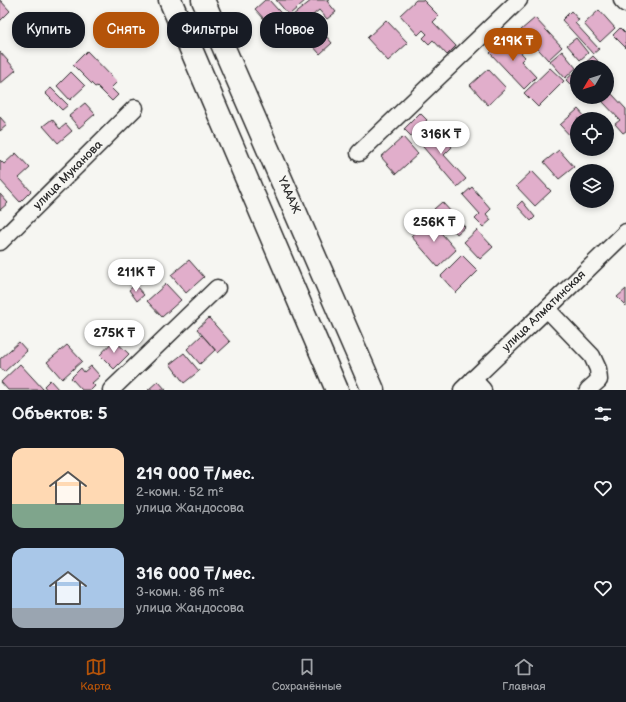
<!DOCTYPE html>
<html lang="ru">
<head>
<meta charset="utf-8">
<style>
  :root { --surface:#171b24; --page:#242831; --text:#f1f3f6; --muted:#9ea1a6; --line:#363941; --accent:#b45309 }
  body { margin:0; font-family:"Balsamiq Sans",sans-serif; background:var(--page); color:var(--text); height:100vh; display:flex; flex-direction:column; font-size:15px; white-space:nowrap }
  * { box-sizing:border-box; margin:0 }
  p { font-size:13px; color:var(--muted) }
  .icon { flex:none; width:22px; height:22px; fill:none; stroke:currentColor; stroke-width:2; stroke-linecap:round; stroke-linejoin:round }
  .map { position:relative; height:390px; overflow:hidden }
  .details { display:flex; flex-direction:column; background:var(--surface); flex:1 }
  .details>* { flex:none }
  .top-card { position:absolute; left:12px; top:12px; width:400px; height:36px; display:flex; gap:8px }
  .needle { width:26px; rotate:231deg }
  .tools { position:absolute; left:570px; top:60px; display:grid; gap:8px }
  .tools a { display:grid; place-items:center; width:44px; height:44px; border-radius:50%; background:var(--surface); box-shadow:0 2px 6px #0003; font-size:20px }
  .price { position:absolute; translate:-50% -34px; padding:0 9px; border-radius:14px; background:#fff; color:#222; font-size:13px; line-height:26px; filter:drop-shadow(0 1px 2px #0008) }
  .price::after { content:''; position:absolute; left:50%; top:24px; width:12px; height:9px; margin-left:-6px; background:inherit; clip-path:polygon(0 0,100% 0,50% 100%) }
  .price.active { background:var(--accent); color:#fff }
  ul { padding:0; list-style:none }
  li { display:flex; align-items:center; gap:12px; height:100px; padding:0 12px }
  li span { display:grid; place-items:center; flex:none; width:112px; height:80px; border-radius:12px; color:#555 }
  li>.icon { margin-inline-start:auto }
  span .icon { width:48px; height:48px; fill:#fffc; stroke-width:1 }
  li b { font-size:17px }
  h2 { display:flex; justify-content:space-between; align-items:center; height:48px; padding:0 12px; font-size:17px }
  .pill { padding:0 14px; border-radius:16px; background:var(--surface); box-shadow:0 2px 6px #0003; font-size:14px; line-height:36px }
  .pill.active { background:var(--accent); color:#fff }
  .dock { display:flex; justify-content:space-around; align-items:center; height:56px; border-top:1px solid var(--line); background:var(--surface); font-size:11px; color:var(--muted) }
  .dock a { display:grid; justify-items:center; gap:2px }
  .dock .active { color:var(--accent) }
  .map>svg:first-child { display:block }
  .building { fill:#e1aecb; stroke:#2b2b2b }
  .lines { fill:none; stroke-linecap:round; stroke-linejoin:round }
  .minor-casing { stroke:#2b2b2b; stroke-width:19 }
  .highway-casing { stroke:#2b2b2b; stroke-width:25 }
  .minor { stroke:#f6f6f2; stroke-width:16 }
  .highway { stroke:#f6f6f2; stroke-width:22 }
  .labels { text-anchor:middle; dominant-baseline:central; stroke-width:3; stroke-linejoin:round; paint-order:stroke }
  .street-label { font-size:12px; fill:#2b2b2b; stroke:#f6f6f2 }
</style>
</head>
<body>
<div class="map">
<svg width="626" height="390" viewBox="0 0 626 390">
  <rect width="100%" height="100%" fill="#f6f6f2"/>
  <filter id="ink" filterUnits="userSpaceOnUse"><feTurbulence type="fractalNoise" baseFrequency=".025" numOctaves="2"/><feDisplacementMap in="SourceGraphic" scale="8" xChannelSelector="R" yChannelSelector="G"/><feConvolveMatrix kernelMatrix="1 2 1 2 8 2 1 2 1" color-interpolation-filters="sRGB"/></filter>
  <g filter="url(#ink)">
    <g class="building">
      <path d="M0 0 10 11 0 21Z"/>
      <path d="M265 0H269L287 20 275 31 255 9Z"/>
      <path d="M276 0H306L289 15Z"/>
      <path d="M312 0H329L327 1 336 12 327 19 319 10 296 29 288 19Z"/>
      <path d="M416 0H423L439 16 433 22 456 46 447 55 433 40 429 44 423 38 427 34 423 30 418 35 400 15Z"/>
      <path d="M599 10 615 28 600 42 584 24Z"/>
      <path d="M571 11 579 20 575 23 599 49 593 54 562 20Z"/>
      <path d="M535 18 562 47 548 60 521 30Z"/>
      <path d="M386 20 408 43 388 61 367 38Z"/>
      <path d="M620 28 626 34V48L613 35Z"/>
      <path d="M326 36 332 43 320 54 311 44 314 41 317 45Z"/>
      <path d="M506 37 525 57 521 61 536 77 524 89 490 53Z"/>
      <path d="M576 38 588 53 580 60 567 45Z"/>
      <path d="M87 51 117 82 111 88 118 95 112 101 97 86 95 87 73 65Z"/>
      <path d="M562 51 576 68 565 78 550 61Z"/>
      <path d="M0 52 16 70 0 84Z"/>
      <path d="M593 56 598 61 592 67H581Z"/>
      <path d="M550 68 564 81 538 107 524 93Z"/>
      <path d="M488 69 506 88 488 105 470 85Z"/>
      <path d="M577 70V90L571 83 570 84 566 80Z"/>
      <path d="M71 72 85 86 70 100 57 86Z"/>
      <path d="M51 88 68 105 62 110 45 93Z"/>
      <path d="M612 94 626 109V131L623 133 615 124 620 120 603 102Z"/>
      <path d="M85 103 95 114 79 128 69 116Z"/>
      <path d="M578 109 587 119H577V137L574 140 560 125Z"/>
      <path d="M420 113 427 120 411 136 404 129Z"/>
      <path d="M0 117 7 125 0 131Z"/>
      <path d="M52 119 60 129 66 124 72 131 58 143 43 126Z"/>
      <path d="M434 127 452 147 444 155 466 179 457 187 418 141Z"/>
      <path d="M403 137 418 154 396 174 381 157Z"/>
      <path d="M559 150 574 167 559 179 544 162Z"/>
      <path d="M16 153 30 168 19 178 31 191 20 202 0 180V160L4 164Z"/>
      <path d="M532 171 551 191 535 206 516 186Z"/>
      <path d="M472 187 491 209 486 214 491 220 483 227 475 219 480 214 463 195Z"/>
      <path d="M0 194 8 203 0 210Z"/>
      <path d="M522 201 535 217 531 221 517 206Z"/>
      <path d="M442 202 465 227 457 234 434 209Z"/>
      <path d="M429 219 456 250 438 267 411 236Z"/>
      <path d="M477 230 493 247 480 259 464 242Z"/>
      <path d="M462 255 478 271 456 293 441 276Z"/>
      <path d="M189 260 204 277 186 293 171 275Z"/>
      <path d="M166 284 181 300 162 317 147 301Z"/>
      <path d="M135 285 144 295 137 301 129 290Z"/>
      <path d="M626 289V306L617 297Z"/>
      <path d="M209 318 230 342 218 353 197 329Z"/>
      <path d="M202 335 215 350 200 364 187 349Z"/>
      <path d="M114 340 129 354 114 369 100 355Z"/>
      <path d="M19 342 27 351 4 372 0 367V359Z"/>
      <path d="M67 345 82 361 62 379 47 362Z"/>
      <path d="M184 353 199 371 184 383 170 364Z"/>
      <path d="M20 364 43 389 42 390H8L1 382Z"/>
      <path d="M91 366 100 376 92 383 95 386 91 390H82L71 378 81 368 84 372Z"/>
      <path d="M50 380 59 390H47L44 386Z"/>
      <path d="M158 381 166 390H148Z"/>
    </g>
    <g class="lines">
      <g class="minor-casing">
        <g id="minor">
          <path d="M622 0 626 4"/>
          <path d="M359 153 519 0"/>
          <path d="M0 242 135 108"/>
          <path d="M547 309 592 356 598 369 599 380 588 390"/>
          <path d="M473 379 483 390"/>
          <path d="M111 390 217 288"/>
          <path d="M462 390 547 309 626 232"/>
        </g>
      </g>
      <g class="highway-casing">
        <g id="highway">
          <path d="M170 0 337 390"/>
          <path d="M203 0 373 390"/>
        </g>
      </g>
      <use href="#minor" class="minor"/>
      <use href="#highway" class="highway"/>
    </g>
  </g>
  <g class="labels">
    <g class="street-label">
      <text transform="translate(68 175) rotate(-45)">улица Муканова</text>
      <text transform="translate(289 195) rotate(66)">ҮАААЖ</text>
      <text transform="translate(544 311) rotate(-44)">улица Алматинская</text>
    </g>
  </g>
</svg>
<div class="tools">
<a><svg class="needle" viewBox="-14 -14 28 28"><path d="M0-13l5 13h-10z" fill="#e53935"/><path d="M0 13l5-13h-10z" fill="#9ea1a6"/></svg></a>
<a><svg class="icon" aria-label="locate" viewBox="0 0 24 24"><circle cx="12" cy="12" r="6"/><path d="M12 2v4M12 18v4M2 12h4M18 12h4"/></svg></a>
<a><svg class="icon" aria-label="layers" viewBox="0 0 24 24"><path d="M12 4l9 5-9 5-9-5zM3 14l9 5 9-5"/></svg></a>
</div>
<b class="price active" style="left:513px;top:62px">219K ₸</b>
<b class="price" style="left:441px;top:155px">316K ₸</b>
<b class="price" style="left:434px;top:243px">256K ₸</b>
<b class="price" style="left:136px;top:293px">211K ₸</b>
<b class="price" style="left:114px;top:354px">275K ₸</b>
<div class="top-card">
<a class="pill">Купить</a>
<a class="pill active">Снять</a>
<a class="pill">Фильтры</a>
<a class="pill">Новое</a>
</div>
</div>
<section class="details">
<h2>Объектов: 5<svg class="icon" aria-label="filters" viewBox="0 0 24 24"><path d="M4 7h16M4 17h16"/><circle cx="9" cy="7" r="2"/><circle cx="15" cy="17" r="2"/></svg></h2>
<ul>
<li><span style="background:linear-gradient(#ffd9b3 70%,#7fa58c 0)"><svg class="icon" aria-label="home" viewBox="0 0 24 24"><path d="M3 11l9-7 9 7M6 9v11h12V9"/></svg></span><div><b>219 000 ₸/мес.</b><p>2-комн. · 52 m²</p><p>улица Жандосова</p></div><svg class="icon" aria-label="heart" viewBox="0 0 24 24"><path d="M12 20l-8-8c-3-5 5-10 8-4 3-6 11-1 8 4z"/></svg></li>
<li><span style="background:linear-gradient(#a9c7e8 75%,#9aa5b1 0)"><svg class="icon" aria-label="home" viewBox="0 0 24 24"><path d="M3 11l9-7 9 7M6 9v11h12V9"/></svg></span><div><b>316 000 ₸/мес.</b><p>3-комн. · 86 m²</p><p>улица Жандосова</p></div><svg class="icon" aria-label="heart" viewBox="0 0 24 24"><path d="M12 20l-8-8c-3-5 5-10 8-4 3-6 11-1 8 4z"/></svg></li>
</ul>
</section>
<nav class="dock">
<a class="active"><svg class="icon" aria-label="map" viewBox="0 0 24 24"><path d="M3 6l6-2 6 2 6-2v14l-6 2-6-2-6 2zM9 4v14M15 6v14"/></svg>Карта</a>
<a><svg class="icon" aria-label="saved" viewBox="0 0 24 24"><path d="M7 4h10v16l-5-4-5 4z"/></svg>Сохранённые</a>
<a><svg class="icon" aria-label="home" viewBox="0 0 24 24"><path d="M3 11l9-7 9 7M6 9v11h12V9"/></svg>Главная</a>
</nav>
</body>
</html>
